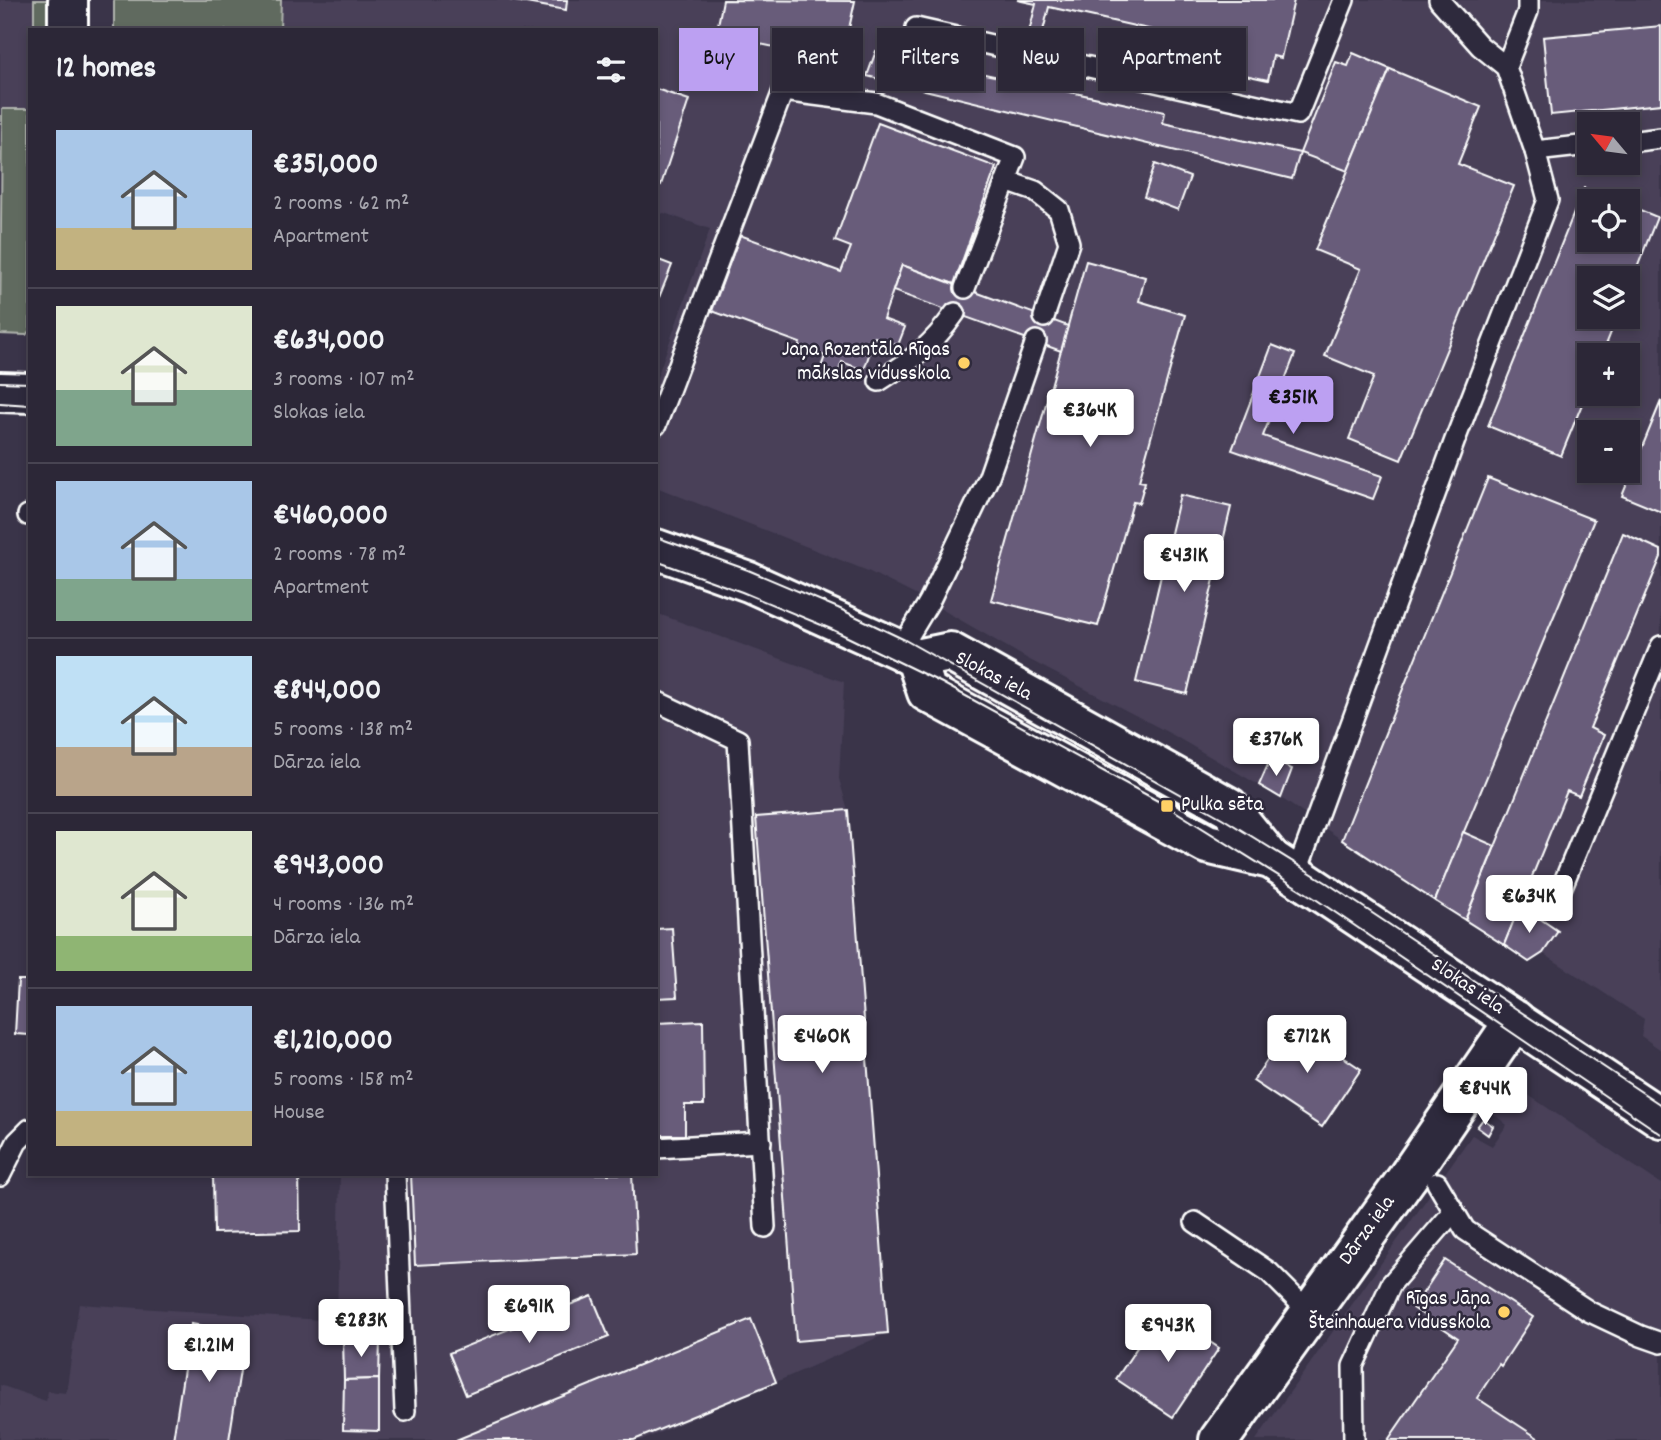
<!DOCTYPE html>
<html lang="en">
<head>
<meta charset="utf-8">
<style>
  :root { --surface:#2c2737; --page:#383342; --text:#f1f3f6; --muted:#a6a5ad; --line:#484452; --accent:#bca0f2 }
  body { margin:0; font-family:Dekko,sans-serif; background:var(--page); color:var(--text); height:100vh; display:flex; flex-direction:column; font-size:26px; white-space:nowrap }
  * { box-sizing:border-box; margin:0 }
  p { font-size:23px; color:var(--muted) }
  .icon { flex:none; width:38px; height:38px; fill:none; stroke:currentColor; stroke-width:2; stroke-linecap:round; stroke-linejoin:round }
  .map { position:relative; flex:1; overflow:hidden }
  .side { position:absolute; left:28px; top:28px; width:630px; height:1148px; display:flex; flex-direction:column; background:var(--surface); border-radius:0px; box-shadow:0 4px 10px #0003,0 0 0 2px var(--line) }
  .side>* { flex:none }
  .hud { position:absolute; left:679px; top:28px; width:665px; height:63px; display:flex; gap:14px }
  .needle { width:46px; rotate:299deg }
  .controls { position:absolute; left:1577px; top:112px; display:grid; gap:14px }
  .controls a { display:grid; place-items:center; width:63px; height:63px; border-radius:0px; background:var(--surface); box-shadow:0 4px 10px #0003,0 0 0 2px var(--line); font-size:35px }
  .price { position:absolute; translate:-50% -60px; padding:0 16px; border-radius:7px; background:#fff; color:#222; font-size:23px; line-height:46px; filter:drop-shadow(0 2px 4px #0008) }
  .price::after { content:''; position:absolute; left:50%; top:42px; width:21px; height:16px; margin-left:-10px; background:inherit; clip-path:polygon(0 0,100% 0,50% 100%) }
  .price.on { background:var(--accent); color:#111 }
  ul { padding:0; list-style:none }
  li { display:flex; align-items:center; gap:21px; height:175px; padding:0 28px }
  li+li { border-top:2px solid var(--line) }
  li span { display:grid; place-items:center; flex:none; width:196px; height:140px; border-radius:0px; color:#555 }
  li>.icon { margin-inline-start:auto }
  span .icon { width:84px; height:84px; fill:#fffc; stroke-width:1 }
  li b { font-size:30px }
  h2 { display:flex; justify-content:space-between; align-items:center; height:84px; padding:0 28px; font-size:30px }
  .tag { padding:0 24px; border-radius:0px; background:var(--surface); box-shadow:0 4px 10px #0003,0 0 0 2px var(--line); font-size:24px; line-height:63px }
  .tag.on { background:var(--accent); color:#111 }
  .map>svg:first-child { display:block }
  .built { fill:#484058; fill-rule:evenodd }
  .green { fill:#616a5e; stroke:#b0b4ae; stroke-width:2 }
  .building { fill:#675c7a; stroke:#fff; stroke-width:2 }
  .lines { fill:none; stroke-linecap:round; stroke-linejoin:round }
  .lane-casing { stroke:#fff; stroke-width:24 }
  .street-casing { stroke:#fff; stroke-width:44 }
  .secondary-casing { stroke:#fff; stroke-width:44 }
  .lane { stroke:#2f2a3d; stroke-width:19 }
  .street { stroke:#2f2a3d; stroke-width:38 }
  .secondary { stroke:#2f2a3d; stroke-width:38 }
  .tram { stroke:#fff; stroke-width:2 }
  .poi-dot { fill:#ffd166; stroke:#2f2a3d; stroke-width:2.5 }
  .labels { text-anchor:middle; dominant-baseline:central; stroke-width:5; stroke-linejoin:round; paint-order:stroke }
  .poi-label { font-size:21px; fill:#fff; stroke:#2f2a3d; text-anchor:end }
  .street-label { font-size:21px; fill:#fff; stroke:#2f2a3d }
</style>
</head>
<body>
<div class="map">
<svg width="1661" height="1440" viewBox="0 0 1661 1440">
  <rect width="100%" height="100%" fill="#3a3449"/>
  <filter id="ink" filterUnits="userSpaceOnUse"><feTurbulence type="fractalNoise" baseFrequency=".0143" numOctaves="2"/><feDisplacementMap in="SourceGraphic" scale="14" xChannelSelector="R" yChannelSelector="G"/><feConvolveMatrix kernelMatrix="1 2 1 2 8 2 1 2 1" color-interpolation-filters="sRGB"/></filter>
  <g filter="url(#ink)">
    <g class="built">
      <path d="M0 0H34V30H30V109H0Z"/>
      <path d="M281 0H1661V1050L1641 1036 1644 1019 1544 954 1529 962 1342 840 1281 798 1173 735 1028 659 929 602 868 571 656 487V380L710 229 664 213 656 216V30H280ZM1589 124H1628V163H1589ZM1589 201H1628V240H1589ZM1589 278H1628V317H1589ZM1589 355H1628V394H1589ZM1589 432H1628V471H1589Z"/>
      <path d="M656 613 844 682 839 779 848 810 888 1333 643 1440H0V1385L46 1401 48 1391 66 1393 79 1304 337 1321 340 1174H656Z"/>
      <path d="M1509 1082 1661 1184V1440H1256L1472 1135 1492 1146 1507 1125 1489 1110Z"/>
    </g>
    <g class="green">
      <path d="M34 0H54L53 30H34Z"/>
      <path d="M114 0H281L280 30H114Z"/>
      <path d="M2 109H30V330L26 335 0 334Z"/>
    </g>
    <g class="building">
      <path d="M509 0H567L566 10Z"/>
      <path d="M723 0 855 1 842 61 716 35Z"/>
      <path d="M1017 0H1294L1281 58 1273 56 1268 80 1166 58 1171 34 1049 7 1042 35 1029 32 1036 4Z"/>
      <path d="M1661 26V104L1551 115 1543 37Z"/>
      <path d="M876 51 1165 112 1163 123 1300 153 1292 179 867 76Z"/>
      <path d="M1353 53 1390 69 1348 171 1300 153 1336 62 1348 66Z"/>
      <path d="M1390 69 1481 107 1458 164 1514 186 1401 460 1349 439 1374 376 1325 356 1361 269 1315 250Z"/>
      <path d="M656 89 689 100 661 185 656 183Z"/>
      <path d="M878 123 996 167 954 284 902 265 883 319 905 327 898 345 875 337 864 370 842 362 837 376 820 370 825 356 799 346 800 343 712 311 740 235 841 272 851 247 835 241Z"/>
      <path d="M1155 164 1190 177 1178 210 1144 197Z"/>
      <path d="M1584 188 1617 201H1589V240H1628V205L1657 217 1628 291V278H1589V317H1617L1602 355H1589V387L1561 456 1488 426Z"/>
      <path d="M656 259 672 265 656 305Z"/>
      <path d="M1086 261 1145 277 1139 301 1185 315 1139 481 1145 482 1139 503 1133 502 1098 626 991 600Z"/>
      <path d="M902 265 1068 326 1061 351 893 291Z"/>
      <path d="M1272 345 1295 354 1263 436 1382 476 1373 499 1232 450Z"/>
      <path d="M1661 401V512L1622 496Z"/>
      <path d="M1488 478 1594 520 1435 901 1342 840Z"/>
      <path d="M1180 495 1231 507 1187 694 1136 682Z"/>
      <path d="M1623 533 1661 550V557L1590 728 1604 735 1579 796 1567 791 1504 945 1465 920Z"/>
      <path d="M1270 760 1292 769 1281 798 1259 785Z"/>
      <path d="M848 810 888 1333 796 1341 756 817Z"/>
      <path d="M1463 832 1495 846 1465 920 1435 901Z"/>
      <path d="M1520 905 1558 931 1543 953 1529 962 1504 945Z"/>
      <path d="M672 928 677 997 656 998V929Z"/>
      <path d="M18 980H30V1035L15 1034Z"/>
      <path d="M703 1021 704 1105H685V1135H656V1023Z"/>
      <path d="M1292 1023 1361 1069 1322 1127 1253 1081Z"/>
      <path d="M1483 1119 1493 1126 1488 1135 1477 1127Z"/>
      <path d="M213 1174H299L300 1231 214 1233Z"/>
      <path d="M411 1174H632L636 1254 415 1265Z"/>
      <path d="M1445 1260 1533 1317 1501 1366 1499 1364 1477 1398 1541 1440H1388L1458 1338 1413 1308Z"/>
      <path d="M592 1296 609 1337 466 1395 449 1353Z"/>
      <path d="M1162 1310 1219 1348 1173 1417 1116 1379Z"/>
      <path d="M751 1319 776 1382 634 1440H456Z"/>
      <path d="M191 1324 246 1333 229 1440H173Z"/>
      <path d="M343 1338H380L379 1379 344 1380Z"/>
      <path d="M379 1379V1431L343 1430 344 1380Z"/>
    </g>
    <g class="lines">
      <g class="lane-casing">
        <g id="lane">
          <path d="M916 28 1298 114 1344 0"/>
          <path d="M1506 67 1528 11V0"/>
          <path d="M1628 142 1661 138"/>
          <path d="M1535 151 1589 145"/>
          <path d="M1006 181 1035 191 1059 210 1069 243 1044 317"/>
          <path d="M879 381C912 360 932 346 955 313"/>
          <path d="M656 425 783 91 876 103 1015 157 965 288"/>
          <path d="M28 515H30"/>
          <path d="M900 650 929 602 988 479 1036 341"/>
          <path d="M656 701 738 740 765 1227"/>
          <path d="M1296 874 1455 440 1548 200 1535 151 1506 67 1480 46 1439 0"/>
          <path d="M1561 889 1661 646"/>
          <path d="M656 1148 761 1142"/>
          <path d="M395 1174 405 1411"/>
          <path d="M0 1176 17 1142 30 1129"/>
          <path d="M1437 1183 1465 1230 1590 1312 1641 1336 1661 1343"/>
          <path d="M1195 1222 1269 1272 1310 1313"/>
          <path d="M1354 1440 1353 1366 1391 1284 1454 1211"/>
        </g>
      </g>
      <g class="street-casing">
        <g id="street">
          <path d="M68 30V0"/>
          <path d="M1219 1440 1407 1178 1515 1020"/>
        </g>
      </g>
      <g class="secondary-casing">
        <g id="secondary">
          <path d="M0 392 30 393"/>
          <path d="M656 549 749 582 900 650 916 659 927 692 1207 844 1271 859 1661 1118"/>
          <path d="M916 659 950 652 1229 807 1271 859"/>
        </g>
      </g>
      <use href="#lane" class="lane"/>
      <use href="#street" class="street"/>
      <use href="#secondary" class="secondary"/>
      <g class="tram">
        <path d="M0 382 30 383"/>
        <path d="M0 403 30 405"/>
        <path d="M656 537 748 570 838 608 905 640 1222 818 1327 883 1661 1105"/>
        <path d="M656 561 742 592 831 629 942 683 1167 806 1314 898 1661 1134"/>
      </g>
    </g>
  </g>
  <g class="poi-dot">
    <circle cx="964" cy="363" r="7"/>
    <rect x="1160" y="799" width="14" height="14" rx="3.5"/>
    <circle cx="1504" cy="1312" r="7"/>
  </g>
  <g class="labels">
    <g class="poi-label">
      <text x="950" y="351">Jaņa Rozentāla Rīgas<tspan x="950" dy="24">mākslas vidusskola</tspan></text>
      <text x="1181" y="806" text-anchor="start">Pulka sēta</text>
      <text x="1490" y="1300">Rīgas Jāņa<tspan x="1490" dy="24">Šteinhauera vidusskola</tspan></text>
    </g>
    <g class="street-label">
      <text transform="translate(993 677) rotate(28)">Slokas iela</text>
      <text transform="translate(1467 987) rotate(34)">Slokas iela</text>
      <text transform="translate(1368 1231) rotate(-54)">Dārza iela</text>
    </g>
  </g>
</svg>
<div class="controls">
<a><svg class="needle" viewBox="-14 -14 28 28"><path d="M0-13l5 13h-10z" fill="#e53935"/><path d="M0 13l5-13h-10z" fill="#a6a5ad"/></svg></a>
<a><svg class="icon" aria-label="locate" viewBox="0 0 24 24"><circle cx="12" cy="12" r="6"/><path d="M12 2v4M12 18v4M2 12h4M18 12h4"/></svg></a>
<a><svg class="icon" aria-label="layers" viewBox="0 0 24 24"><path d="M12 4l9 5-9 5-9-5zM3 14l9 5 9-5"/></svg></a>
<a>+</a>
<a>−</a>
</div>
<b class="price on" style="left:1293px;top:436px">€351K</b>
<b class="price" style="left:1090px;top:449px">€364K</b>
<b class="price" style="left:1184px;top:594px">€431K</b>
<b class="price" style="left:1276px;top:778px">€376K</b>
<b class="price" style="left:1529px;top:935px">€634K</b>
<b class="price" style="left:822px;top:1075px">€460K</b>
<b class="price" style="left:1307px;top:1075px">€712K</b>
<b class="price" style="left:1485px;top:1127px">€844K</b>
<b class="price" style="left:529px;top:1345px">€691K</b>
<b class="price" style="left:361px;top:1359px">€283K</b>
<b class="price" style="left:1168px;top:1364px">€943K</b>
<b class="price" style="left:209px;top:1384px">€1.21M</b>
<div class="hud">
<a class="tag on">Buy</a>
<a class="tag">Rent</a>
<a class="tag">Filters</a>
<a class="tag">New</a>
<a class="tag">Apartment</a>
</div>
<section class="side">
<h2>12 homes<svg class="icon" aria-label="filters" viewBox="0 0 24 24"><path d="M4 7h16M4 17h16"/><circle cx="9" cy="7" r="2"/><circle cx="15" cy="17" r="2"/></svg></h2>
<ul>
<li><span style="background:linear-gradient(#a9c7e8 70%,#c2b280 0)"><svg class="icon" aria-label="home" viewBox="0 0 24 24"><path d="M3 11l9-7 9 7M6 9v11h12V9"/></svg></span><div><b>€351,000</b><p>2 rooms · 62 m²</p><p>Apartment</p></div></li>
<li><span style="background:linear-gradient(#dfe7d0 60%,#7fa58c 0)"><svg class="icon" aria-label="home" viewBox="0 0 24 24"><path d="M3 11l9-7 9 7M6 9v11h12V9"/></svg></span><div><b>€634,000</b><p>3 rooms · 107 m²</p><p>Slokas iela</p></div></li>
<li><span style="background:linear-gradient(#a9c7e8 70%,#7fa58c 0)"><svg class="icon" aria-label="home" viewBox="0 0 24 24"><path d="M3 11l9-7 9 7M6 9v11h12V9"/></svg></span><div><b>€460,000</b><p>2 rooms · 78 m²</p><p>Apartment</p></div></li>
<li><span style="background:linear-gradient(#bfe0f5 65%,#b9a48a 0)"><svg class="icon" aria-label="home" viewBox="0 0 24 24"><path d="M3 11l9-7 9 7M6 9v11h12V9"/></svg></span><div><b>€844,000</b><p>5 rooms · 138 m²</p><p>Dārza iela</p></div></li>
<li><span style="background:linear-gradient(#dfe7d0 75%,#8fb573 0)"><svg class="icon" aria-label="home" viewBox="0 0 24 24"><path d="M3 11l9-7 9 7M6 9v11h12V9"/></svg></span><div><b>€943,000</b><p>4 rooms · 136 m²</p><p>Dārza iela</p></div></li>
<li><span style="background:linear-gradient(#a9c7e8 75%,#c2b280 0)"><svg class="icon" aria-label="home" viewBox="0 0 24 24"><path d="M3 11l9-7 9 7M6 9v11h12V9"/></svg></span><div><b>€1,210,000</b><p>5 rooms · 158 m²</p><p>House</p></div></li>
</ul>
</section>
</div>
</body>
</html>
